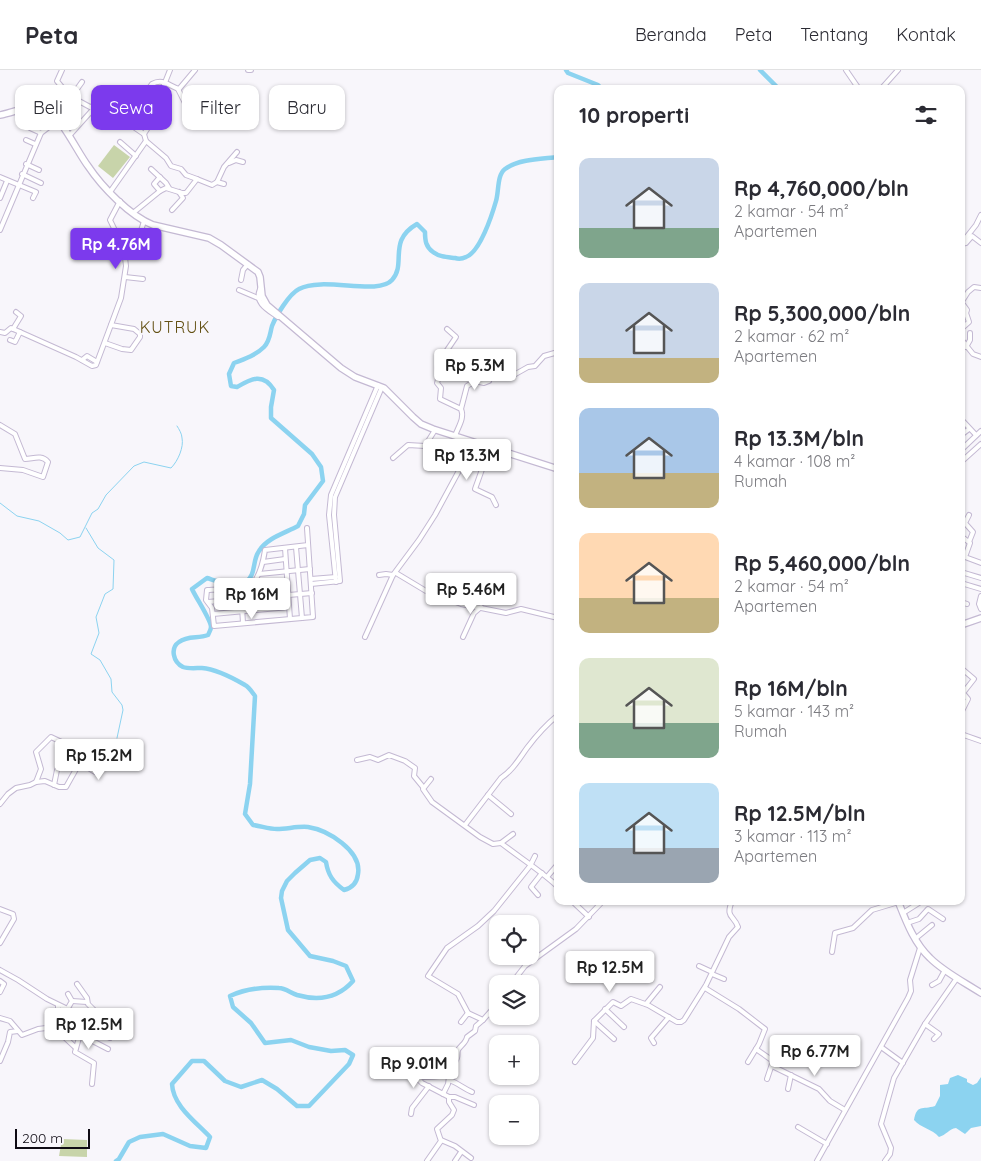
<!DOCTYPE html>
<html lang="id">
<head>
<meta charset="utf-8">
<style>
  :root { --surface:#fff; --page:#f7f7f7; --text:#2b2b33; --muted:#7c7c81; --line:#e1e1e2; --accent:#7c3aed }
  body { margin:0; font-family:Quicksand,sans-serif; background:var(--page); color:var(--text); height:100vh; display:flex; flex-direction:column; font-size:19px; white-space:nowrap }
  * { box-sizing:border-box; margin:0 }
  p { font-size:16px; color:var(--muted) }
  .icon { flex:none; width:28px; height:28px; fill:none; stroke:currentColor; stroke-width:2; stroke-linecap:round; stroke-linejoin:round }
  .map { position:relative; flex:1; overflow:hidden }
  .drawer { position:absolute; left:554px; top:15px; width:411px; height:820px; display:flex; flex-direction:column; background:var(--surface); border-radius:10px; box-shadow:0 1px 4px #0004 }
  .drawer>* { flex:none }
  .banner { position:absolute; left:15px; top:15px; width:464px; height:45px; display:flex; gap:10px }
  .tools { position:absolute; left:489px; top:845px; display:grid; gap:10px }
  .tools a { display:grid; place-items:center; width:50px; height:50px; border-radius:10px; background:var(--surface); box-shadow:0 1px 4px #0004; font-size:25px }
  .scale { position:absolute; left:15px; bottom:12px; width:75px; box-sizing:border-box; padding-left:5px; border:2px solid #0f0b14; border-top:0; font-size:14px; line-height:18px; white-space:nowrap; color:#0f0b14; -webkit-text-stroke:4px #f8f6fb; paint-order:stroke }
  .price { position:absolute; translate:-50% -42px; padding:0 11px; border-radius:5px; background:#fff; color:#222; font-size:16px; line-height:32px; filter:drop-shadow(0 1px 2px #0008) }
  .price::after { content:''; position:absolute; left:50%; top:30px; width:15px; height:11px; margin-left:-8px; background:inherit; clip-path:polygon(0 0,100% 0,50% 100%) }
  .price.active { background:var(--accent); color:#fff }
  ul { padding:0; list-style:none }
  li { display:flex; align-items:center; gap:15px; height:125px; padding:0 25px }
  li span { display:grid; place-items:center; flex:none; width:140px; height:100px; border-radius:10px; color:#555 }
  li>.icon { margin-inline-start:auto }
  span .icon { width:60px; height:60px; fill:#fffc; stroke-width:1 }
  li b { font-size:21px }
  h2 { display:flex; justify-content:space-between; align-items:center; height:60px; padding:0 25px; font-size:21px }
  .chip { padding:0 18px; border-radius:10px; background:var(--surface); box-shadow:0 1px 4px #0004; font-size:18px; line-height:45px }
  .chip.active { background:var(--accent); color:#fff }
  header { display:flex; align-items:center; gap:30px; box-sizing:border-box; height:70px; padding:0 25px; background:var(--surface); border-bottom:1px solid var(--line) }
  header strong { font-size:24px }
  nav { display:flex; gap:28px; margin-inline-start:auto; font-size:18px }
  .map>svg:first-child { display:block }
  .green { fill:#c8d4aa }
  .water { fill:#8cd3f0 }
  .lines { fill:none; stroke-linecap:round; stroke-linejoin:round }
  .stream { stroke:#8cd3f0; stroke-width:1 }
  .river { stroke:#8cd3f0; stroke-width:4.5 }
  .minor-casing { stroke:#c4b9d3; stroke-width:6 }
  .major-casing { stroke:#c4b9d3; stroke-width:8 }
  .minor { stroke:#fff; stroke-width:4 }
  .major { stroke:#fff; stroke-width:5.5 }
  .labels { text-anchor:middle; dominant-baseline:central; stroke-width:4; stroke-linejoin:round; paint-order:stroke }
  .quarter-label { font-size:16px; letter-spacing:1px; fill:#635013; stroke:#f8f6fb }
</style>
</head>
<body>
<header>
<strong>Peta</strong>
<nav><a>Beranda</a><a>Peta</a><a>Tentang</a><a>Kontak</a></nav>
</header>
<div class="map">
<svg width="981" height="1091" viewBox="0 0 981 1091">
  <rect width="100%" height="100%" fill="#f8f6fb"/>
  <g class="green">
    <path d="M114 75 130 87 113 108 98 96Z"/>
    <path d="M62 1069 87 1070V1087L59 1086Z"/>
  </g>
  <path class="water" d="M958 1005 967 1009V1012L973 1015 977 1013 981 1007V1056L971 1058 965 1064 956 1058C949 1059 946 1065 939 1067 932 1059 921 1058 914 1050 917 1034 922 1040 935 1036L940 1026V1015L948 1014 950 1008Z"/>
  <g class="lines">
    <g class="stream">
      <path d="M0 433 17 446 39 451 60 463 68 470 80 467 92 443 98 439 106 425 134 396 144 392 171 398C178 391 184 377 182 368 182 364 179 359 177 356"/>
      <path d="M86 458 98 478 114 490 113 519 105 524 96 547 99 563 91 584 100 590 111 609 112 622 122 635 123 640 117 668"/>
    </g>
    <g class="river">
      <path d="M566 0 568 3 598 15 602 19"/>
      <path d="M760 0 779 19"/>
      <path d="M116 1091 119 1089 129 1072 140 1067 163 1064 190 1076 206 1078 210 1067C196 1052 173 1036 172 1014L192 991H204L225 1011 241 1017 262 1010 277 1019 297 1036H309L349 994 353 985 345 980 331 981 309 977 291 970 265 973 251 953 233 937 230 926C245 919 263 917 279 918 285 918 291 923 297 925 318 931 338 928 353 911L346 896 333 891 310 886 288 860 281 828 282 821 287 811 295 803 310 790 320 788 326 792C328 805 333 812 344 820 352 818 357 813 358 804 362 781 328 760 308 757 298 756 287 759 277 759 269 759 261 756 253 755L245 744 250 714 255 626C252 622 249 617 245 615 233 608 215 599 202 598 196 598 188 599 183 597 173 592 170 578 179 572 188 565 198 569 208 565 209 563 211 560 211 557 211 550 196 528 192 519L207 508C220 512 245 523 252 504 255 496 254 488 259 481 267 468 285 463 298 456L304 444 305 435 323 411 321 397 312 384 271 348V337L274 320C263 302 251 309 237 317L231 316 229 304 234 293C245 289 256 285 264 277 270 271 270 263 272 256 276 246 289 224 299 219 323 206 378 226 392 210 407 194 387 171 417 154L425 162C425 171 426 177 433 182 440 187 446 187 455 188 458 189 462 189 466 187 480 182 492 145 496 131 499 121 497 105 505 99 518 89 542 89 558 87"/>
    </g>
    <g class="minor-casing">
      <g id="minor">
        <path d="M62 0 57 11 66 22 79 31"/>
        <path d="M248 0H251"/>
        <path d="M846 0 859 19"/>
        <path d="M63 18 59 23 61 28 57 33 67 43"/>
        <path d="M178 19 186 35"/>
        <path d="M881 19 898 0"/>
        <path d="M45 23 49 32 46 38"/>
        <path d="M72 26 82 12"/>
        <path d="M125 51 144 64 146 71 166 88 171 96 181 99 186 105 197 109"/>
        <path d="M30 58 41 63"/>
        <path d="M144 64 160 39 162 20 170 0"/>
        <path d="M69 66 96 36 125 51 152 14C163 8 169 16 179 19L195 0"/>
        <path d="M26 70 35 74"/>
        <path d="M120 72 136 86"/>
        <path d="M229 93 236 90 243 92"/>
        <path d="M26 94 39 100"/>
        <path d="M151 99 166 113 169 118"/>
        <path d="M22 104 41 113"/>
        <path d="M0 107 36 122 33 128"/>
        <path d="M160 107 154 114 160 121"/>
        <path d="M217 112 224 97 237 82"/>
        <path d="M110 122 146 71"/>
        <path d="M0 128 7 111"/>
        <path d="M172 140 183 128 179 122"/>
        <path d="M133 143 160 121 166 118 182 123H186L197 109 212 115 217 112 224 114"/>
        <path d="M0 160 41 63 58 50 79 31 90 37 96 36"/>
        <path d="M140 164 144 151"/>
        <path d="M961 174 976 155 981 145"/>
        <path d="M961 174 966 173 972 166 981 173"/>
        <path d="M125 207 143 209"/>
        <path d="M241 210 243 200 248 194"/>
        <path d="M260 219C254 233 268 240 278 247"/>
        <path d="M239 220 258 228"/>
        <path d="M961 233 968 222 974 217 981 218"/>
        <path d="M13 259 21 246 16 242"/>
        <path d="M447 259 456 267 439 292 437 298 439 306 437 313 441 318 440 329 461 339C465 348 458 357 455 366"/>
        <path d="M961 259 969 252 966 243 967 240 962 233"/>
        <path d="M0 262 5 263 11 258 76 287 92 296 96 295 121 228 126 196 124 179 110 150 120 131"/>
        <path d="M961 269 973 284 981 287"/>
        <path d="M10 270 15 272 20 262"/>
        <path d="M105 273 122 279 131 280 140 267V264L134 259 111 255"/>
        <path d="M966 277 970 270V263"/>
        <path d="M82 290 87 286 97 292"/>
        <path d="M512 306 528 297 535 296 544 286 558 282"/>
        <path d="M461 339 467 316 475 311 484 313 489 311"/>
        <path d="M961 349 976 365"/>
        <path d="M0 355 15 364 25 389C33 389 41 384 48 392L43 407 23 400 0 398"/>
        <path d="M961 365 969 359"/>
        <path d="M490 377 475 419 492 427 496 435"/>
        <path d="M961 380 981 361"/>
        <path d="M393 388 408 375 425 376 435 360"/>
        <path d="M961 392 981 374"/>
        <path d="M969 445 965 453 973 462 969 472"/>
        <path d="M307 458C309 487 311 517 313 547L214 556 212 538 206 530 207 520C212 520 218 519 223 520 230 522 223 522 231 522 255 524 262 500 265 480L308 475"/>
        <path d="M961 466 970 473 965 487 981 493"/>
        <path d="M296 477 302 548"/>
        <path d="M285 478 290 549"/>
        <path d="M263 492 285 489"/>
        <path d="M961 502 981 508"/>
        <path d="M396 503 426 521 461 534 506 543 521 539 558 548"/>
        <path d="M259 504 310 499"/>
        <path d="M379 505 386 504 393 505"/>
        <path d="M311 509 336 507"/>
        <path d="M336 512 329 445 331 425 378 315"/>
        <path d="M961 513 981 519"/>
        <path d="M311 514 340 511 334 445 335 427 382 317"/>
        <path d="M251 517 287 513"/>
        <path d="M241 521 243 553"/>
        <path d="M981 526 979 534 981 539"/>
        <path d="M208 532 312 523"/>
        <path d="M961 532 967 534"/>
        <path d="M213 544 289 537"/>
        <path d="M365 567 393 505 419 470 435 445 474 373"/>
        <path d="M463 567 474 543 481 537"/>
        <path d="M961 598 974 609 963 623 968 629 961 643"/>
        <path d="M961 664 981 671"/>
        <path d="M67 690 79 694"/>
        <path d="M357 690 370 687 378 690 389 685 405 691 415 698 414 706 423 717"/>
        <path d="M80 693 95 702 106 683"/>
        <path d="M431 709 423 719 432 732 480 767 493 774 501 773"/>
        <path d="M36 712 41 699 36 682 51 667 72 677 86 678 92 675"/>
        <path d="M54 715 57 700"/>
        <path d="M488 725 511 744"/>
        <path d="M0 734 8 724 16 718 30 715 36 712 45 711 59 717H66L84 685"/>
        <path d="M465 755 501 708C513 700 519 689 527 678 536 666 547 654 558 645"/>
        <path d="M513 764 501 773C520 788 540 800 558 817"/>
        <path d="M547 807 558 794"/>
        <path d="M538 825 531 817 542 803"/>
        <path d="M572 831 589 847"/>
        <path d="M0 839 13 844 14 849 0 873"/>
        <path d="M903 843 922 831"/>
        <path d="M907 853 919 849 928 839 943 849"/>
        <path d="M915 869 932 855"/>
        <path d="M832 882 835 863 853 858 872 840 902 831"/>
        <path d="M699 896 712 902"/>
        <path d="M0 900 18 910 47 929 82 946 84 950 75 982 94 993 92 1014"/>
        <path d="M712 904 724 909"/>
        <path d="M0 911 4 914 0 922"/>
        <path d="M77 914 87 928 88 934 96 942 97 950 109 956 108 963 106 964"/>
        <path d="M511 914 525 896 576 859 603 831"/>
        <path d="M932 915 939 911 945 900"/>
        <path d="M705 918 739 939 765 959 759 974 748 992"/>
        <path d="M72 931 87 932"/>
        <path d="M646 934 660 917"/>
        <path d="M68 938 72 931 68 924"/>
        <path d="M605 939 624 957"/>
        <path d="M468 943 458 924 428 906 447 878 478 856 494 841 530 796 535 786"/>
        <path d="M0 948 10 951 22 965 38 959 46 958 60 963 76 978"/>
        <path d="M58 949V935"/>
        <path d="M594 951 614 969"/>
        <path d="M461 952 468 943 483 950"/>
        <path d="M925 954 939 964 934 969"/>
        <path d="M82 955 110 968"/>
        <path d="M79 964 108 979"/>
        <path d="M654 973 651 968 669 947"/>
        <path d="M881 977 903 993"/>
        <path d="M756 979 773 991 767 1009"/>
        <path d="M0 991 8 972 10 962 18 961"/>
        <path d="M575 992 593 968 594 951 613 932 621 936 631 929 648 935 677 952H681L684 950 706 915 729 867 738 857C734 845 725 848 732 831"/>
        <path d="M772 996 819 1019 830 1031 845 1040"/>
        <path d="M449 1010C458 1013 463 1018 472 1022"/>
        <path d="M788 1019 791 1005"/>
        <path d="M443 1024 448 1014 449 1007"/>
        <path d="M449 1027H455L474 1035"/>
        <path d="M411 1044 412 1038 429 1016"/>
        <path d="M798 1057 827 1074"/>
        <path d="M441 1070 455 1076 471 1088"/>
        <path d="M427 1091 441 1071 437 1059 452 1045 454 1040 449 1032V1027L422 1013 419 1010 420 1007C439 1006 448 1010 457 988 458 986 457 983 458 980 461 975 466 973 467 967L475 961 476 956 483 950 498 933"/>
        <path d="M455 1091 461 1082"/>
        <path d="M817 1091 908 928 911 921 910 910 920 878"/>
        <path d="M885 1091 890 1084 891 1078 881 1054 894 1008 925 954 957 908"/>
      </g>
    </g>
    <g class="major-casing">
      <g id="major">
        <path d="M0 45C14 43 31 33 45 38 59 43 78 83 88 96 102 117 130 146 153 155L209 168 221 175 258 202 260 207 262 226 267 235 341 298 355 307 384 318 413 347 421 354 433 359 558 399"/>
        <path d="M961 555 981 548"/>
        <path d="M898 831C906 851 914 873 930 888 944 902 964 912 981 923"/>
      </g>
    </g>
    <use href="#minor" class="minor"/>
    <use href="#major" class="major"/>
  </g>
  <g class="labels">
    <g class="quarter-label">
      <text x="175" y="257">KUTRUK</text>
    </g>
  </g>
</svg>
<div class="tools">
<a><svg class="icon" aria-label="locate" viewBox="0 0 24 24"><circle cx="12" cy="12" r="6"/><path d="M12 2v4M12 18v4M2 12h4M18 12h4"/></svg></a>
<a><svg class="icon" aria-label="layers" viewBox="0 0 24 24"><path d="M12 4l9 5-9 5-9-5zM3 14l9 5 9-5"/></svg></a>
<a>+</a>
<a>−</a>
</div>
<div class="scale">200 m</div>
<b class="price active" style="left:116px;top:200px">Rp 4.76M</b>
<b class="price" style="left:475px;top:321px">Rp 5.3M</b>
<b class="price" style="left:467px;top:411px">Rp 13.3M</b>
<b class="price" style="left:471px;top:545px">Rp 5.46M</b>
<b class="price" style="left:252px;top:550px">Rp 16M</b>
<b class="price" style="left:99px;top:711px">Rp 15.2M</b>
<b class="price" style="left:610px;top:923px">Rp 12.5M</b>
<b class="price" style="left:89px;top:980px">Rp 12.5M</b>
<b class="price" style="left:815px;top:1007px">Rp 6.77M</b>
<b class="price" style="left:414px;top:1019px">Rp 9.01M</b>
<div class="banner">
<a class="chip">Beli</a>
<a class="chip active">Sewa</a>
<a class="chip">Filter</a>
<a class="chip">Baru</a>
</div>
<section class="drawer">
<h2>10 properti<svg class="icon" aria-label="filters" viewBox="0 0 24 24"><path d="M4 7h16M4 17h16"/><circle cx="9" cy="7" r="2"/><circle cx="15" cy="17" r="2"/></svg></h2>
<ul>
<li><span style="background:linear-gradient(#c9d6e8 70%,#7fa58c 0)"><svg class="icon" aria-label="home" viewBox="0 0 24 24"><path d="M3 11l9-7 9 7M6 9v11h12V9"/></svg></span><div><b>Rp 4,760,000/bln</b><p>2 kamar · 54 m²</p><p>Apartemen</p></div></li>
<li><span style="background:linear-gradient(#c9d6e8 75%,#c2b280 0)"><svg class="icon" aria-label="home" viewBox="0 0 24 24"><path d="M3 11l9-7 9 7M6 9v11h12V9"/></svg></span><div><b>Rp 5,300,000/bln</b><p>2 kamar · 62 m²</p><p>Apartemen</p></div></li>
<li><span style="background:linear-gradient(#a9c7e8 65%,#c2b280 0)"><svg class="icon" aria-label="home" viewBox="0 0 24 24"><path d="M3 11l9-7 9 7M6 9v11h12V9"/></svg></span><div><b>Rp 13.3M/bln</b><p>4 kamar · 108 m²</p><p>Rumah</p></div></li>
<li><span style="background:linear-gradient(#ffd9b3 65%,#c2b280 0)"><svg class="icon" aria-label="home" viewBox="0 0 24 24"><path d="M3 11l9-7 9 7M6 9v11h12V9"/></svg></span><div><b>Rp 5,460,000/bln</b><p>2 kamar · 54 m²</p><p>Apartemen</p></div></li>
<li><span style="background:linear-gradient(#dfe7d0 65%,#7fa58c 0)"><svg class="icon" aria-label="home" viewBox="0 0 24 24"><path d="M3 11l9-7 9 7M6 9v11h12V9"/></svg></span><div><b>Rp 16M/bln</b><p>5 kamar · 143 m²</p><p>Rumah</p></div></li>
<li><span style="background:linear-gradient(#bfe0f5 65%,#9aa5b1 0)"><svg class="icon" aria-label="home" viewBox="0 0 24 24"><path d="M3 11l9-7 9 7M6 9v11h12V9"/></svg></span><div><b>Rp 12.5M/bln</b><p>3 kamar · 113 m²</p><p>Apartemen</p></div></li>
</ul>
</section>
</div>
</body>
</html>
